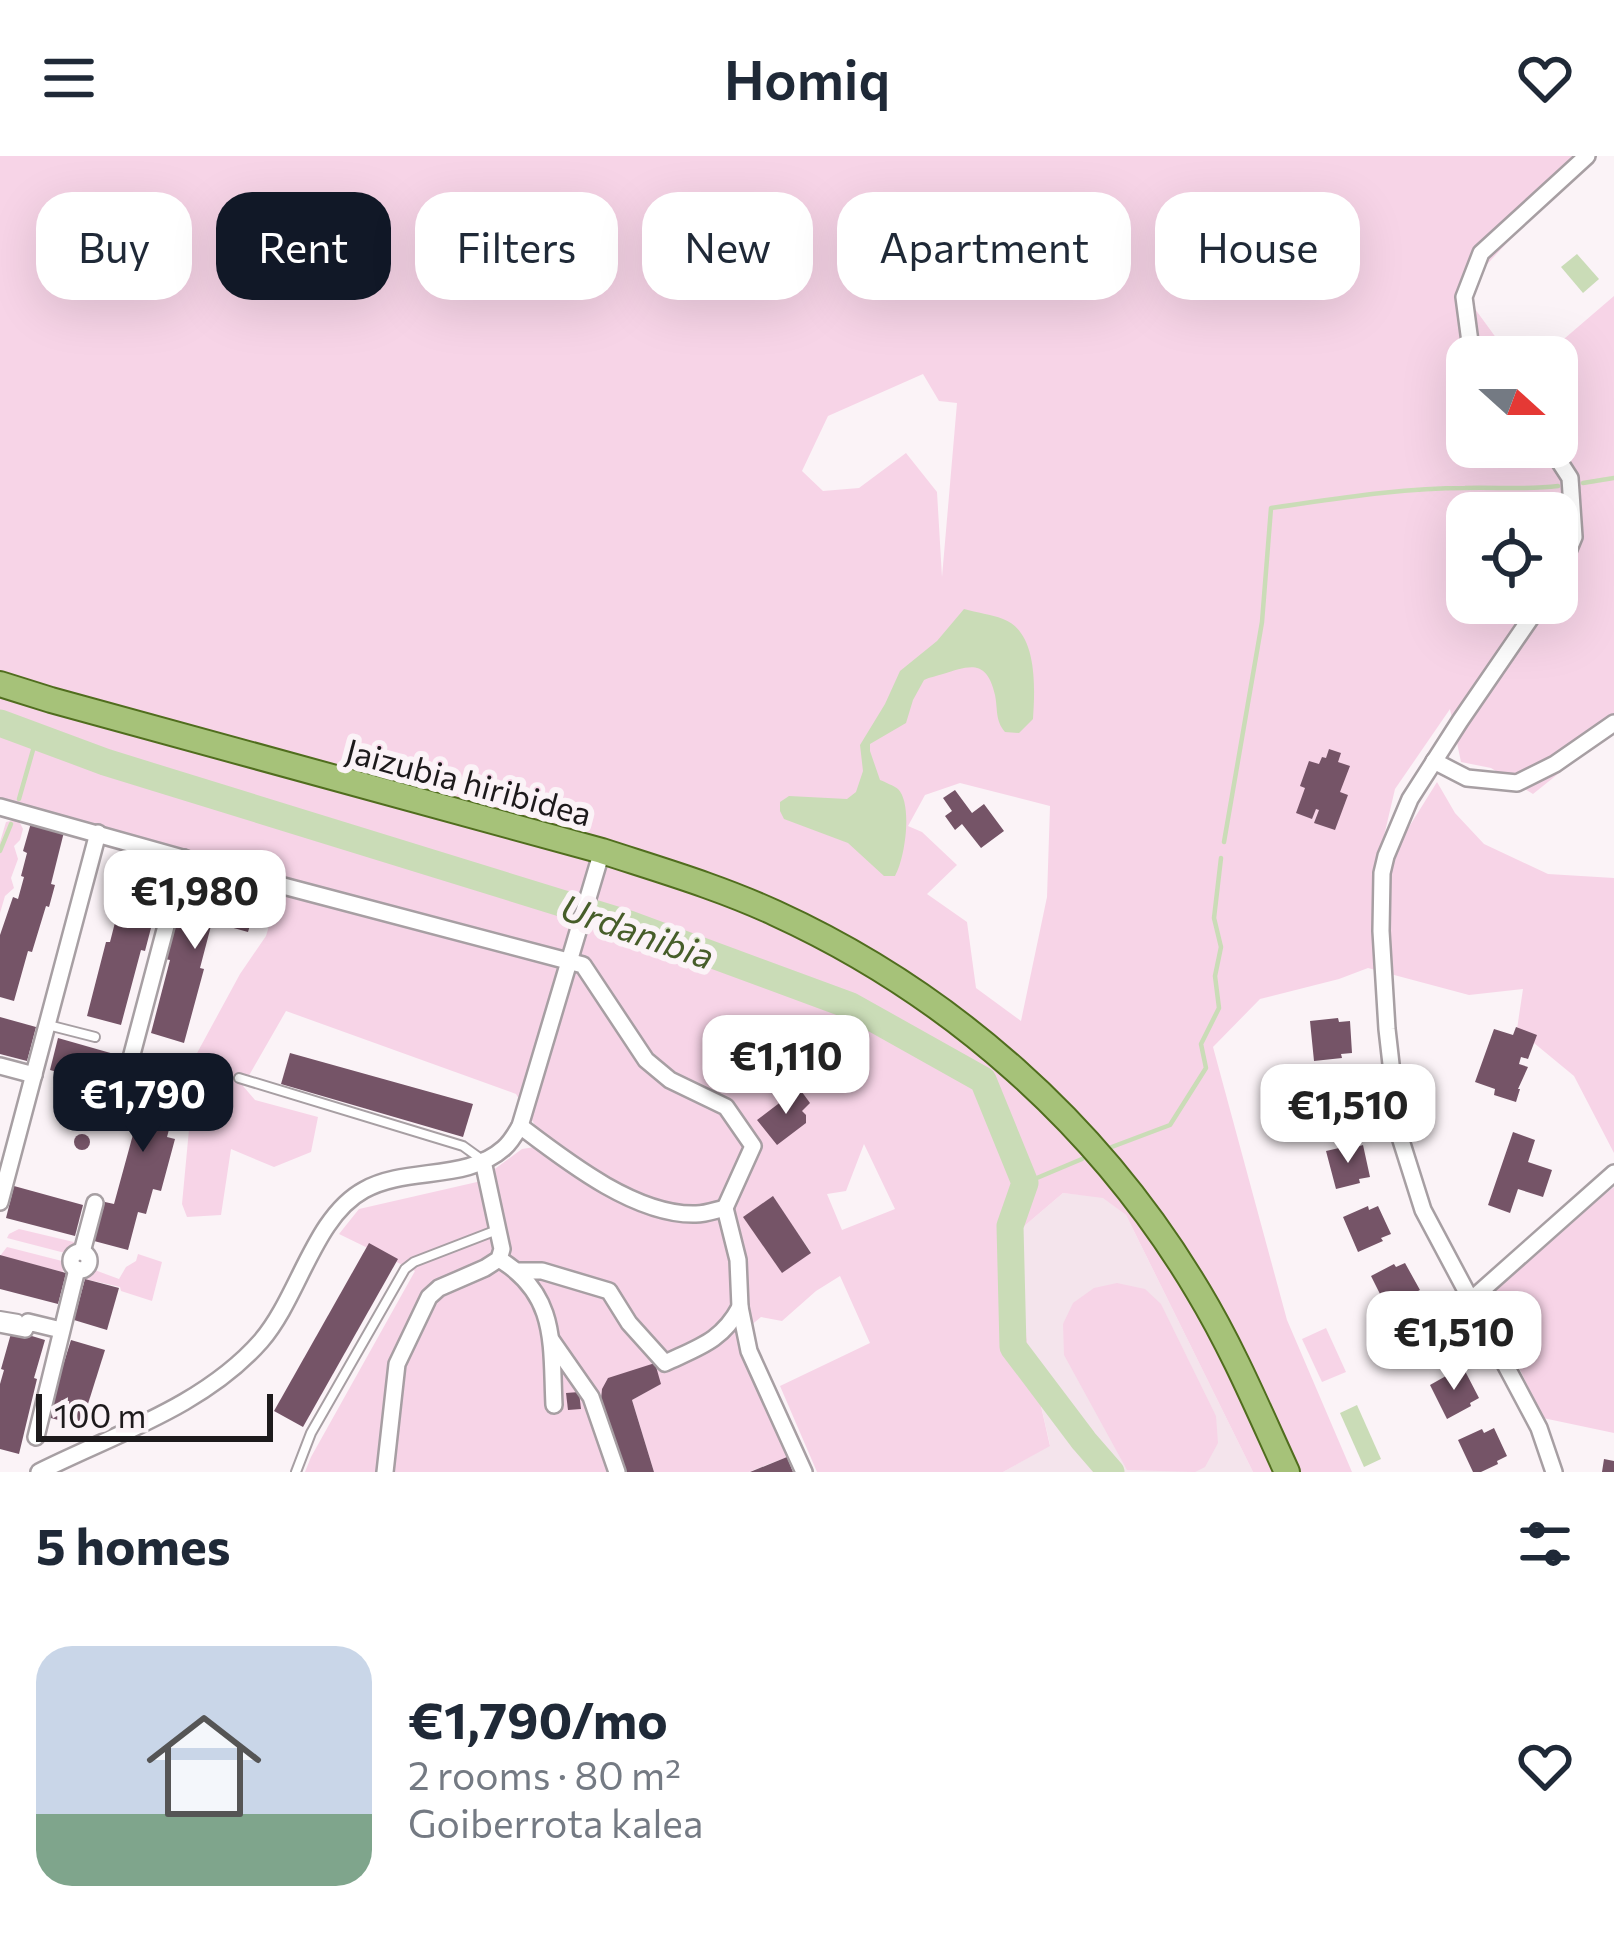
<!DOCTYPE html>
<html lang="en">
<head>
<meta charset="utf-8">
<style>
  :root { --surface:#fff; --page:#f2f2f3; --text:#1f2937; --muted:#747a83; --accent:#111827 }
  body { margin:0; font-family:Commissioner,sans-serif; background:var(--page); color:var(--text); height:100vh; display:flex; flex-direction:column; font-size:45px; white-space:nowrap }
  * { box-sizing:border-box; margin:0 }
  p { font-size:39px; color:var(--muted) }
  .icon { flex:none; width:66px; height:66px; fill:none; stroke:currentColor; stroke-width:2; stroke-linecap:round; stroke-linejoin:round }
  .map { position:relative; height:1316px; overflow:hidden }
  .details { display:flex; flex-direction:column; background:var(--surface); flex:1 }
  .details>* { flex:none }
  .guide { position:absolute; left:36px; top:36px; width:1542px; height:108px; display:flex; gap:24px }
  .needle { width:78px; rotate:111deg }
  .buttons { position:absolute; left:1446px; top:180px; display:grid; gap:24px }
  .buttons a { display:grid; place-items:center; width:132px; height:132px; border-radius:24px; background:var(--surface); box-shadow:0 12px 48px #0002; font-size:60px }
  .scale { position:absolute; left:36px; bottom:30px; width:237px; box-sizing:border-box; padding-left:12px; border:6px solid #1d1a1c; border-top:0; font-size:33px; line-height:42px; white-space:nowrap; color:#1d1a1c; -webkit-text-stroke:9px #fbf3f7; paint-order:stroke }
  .price { position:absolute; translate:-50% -102px; padding:0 27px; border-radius:24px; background:#fff; color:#222; font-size:39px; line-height:78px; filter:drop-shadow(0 3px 6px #0008) }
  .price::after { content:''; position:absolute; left:50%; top:72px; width:36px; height:27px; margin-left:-18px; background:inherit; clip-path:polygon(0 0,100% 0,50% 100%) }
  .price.selected { background:var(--accent); color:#fff }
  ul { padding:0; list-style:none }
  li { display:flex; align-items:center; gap:36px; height:300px; padding:0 36px }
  li span { display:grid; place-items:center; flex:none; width:336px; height:240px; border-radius:36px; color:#555 }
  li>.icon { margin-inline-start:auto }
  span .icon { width:144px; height:144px; fill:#fffc; stroke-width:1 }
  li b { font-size:51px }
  h2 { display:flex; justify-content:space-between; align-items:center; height:144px; padding:0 36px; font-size:51px }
  .pill { padding:0 42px; border-radius:36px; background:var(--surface); box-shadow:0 12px 48px #0002; font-size:42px; line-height:108px }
  .pill.selected { background:var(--accent); color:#fff }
  header { display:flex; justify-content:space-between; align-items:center; height:156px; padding:0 36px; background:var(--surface); font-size:54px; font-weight:600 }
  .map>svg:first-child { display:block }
  .built { fill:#f4e4ec }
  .green { fill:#f7d4e7; fill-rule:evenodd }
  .water { fill:#cadcb7 }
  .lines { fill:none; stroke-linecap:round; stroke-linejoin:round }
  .stream { stroke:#cadcb7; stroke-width:4.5 }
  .river { stroke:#cadcb7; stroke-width:27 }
  .building { fill:#755467 }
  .lane-casing { stroke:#a79fa3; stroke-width:12 }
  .street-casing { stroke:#a79fa3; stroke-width:20 }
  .primary-casing { stroke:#506d1e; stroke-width:28 }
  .lane { stroke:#fff; stroke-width:8 }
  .street { stroke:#fff; stroke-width:15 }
  .primary { stroke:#a6c279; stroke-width:24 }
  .labels { text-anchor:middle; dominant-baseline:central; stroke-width:12; stroke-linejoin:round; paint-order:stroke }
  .street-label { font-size:33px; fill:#1d1a1c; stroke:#fbf3f7 }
  .water-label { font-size:36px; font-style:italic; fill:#465d29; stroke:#fbf3f7 }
</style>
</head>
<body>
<header><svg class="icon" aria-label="menu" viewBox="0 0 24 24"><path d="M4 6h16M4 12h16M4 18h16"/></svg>Homiq<svg class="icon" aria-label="heart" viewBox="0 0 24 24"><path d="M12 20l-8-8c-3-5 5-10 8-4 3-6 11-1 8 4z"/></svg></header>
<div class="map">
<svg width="1614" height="1316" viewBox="0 0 1614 1316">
  <rect width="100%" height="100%" fill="#fbf3f7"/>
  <path class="built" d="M1063 1037 1103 1041 1126 1059 1253 1316H1003L1050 1289 1029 1197 1017 1118 1022 1072Z"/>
  <g class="green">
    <path d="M0 0H1582L1563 27 1462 135 1510 201H1467V291H1557V201H1543L1614 140V573L1533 638 1491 612 1461 606 1450 553 1395 633 1377 710 1389 703 1437 626 1455 657 1484 688 1548 718 1614 722V997L1574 920 1517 873 1523 833 1469 839 1368 812 1339 823 1260 843 1213 891 1287 1164 1352 1316H1253L1126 1059 1103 1042 1063 1037 1022 1072 1017 1118 1029 1197 1050 1290 1003 1316H817L780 1230 870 1187 840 1120 816 1135 782 1165 761 1161 738 1180 787 1301 749 1316H654L632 1244 660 1228 655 1208 602 1233 601 1243 626 1316H305L311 1301 415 1115 339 1078 359 1053 477 1026 522 993 547 989 516 938 286 855 243 930 255 944 318 961 311 996 274 1011 231 993 221 1059 187 1061 182 1048 196 899 240 818 266 780 282 728 0 651ZM923 218 939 245 957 247 942 421 937 336 906 297 859 332 823 335 802 315 828 260ZM1467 357H1557V447H1467ZM960 627 1050 650 1047 741 1021 865 976 832 967 766 927 738 957 709 922 676 908 670 925 639ZM864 988 895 1053 842 1074 827 1038 846 1035ZM772 1041 811 1096 782 1116 744 1061Z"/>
    <path d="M18 663 23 673 20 684 14 690 18 703 11 722 14 732 5 740 0 757V686L6 666Z"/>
    <path d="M1614 1031V1277L1543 1262 1482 1134Z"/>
    <path d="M19 1073 78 1087 65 1097 7 1082 9 1078Z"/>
    <path d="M7 1091 66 1106 63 1116 0 1100Z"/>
    <path d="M138 1098 162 1106 152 1145 121 1135 120 1131 85 1123 84 1118 92 1113 119 1123 126 1111 136 1105Z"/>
    <path d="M1117 1127 1145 1133 1161 1148 1216 1260 1218 1287 1205 1311 1195 1316 1127 1314 1064 1199 1063 1168 1073 1147 1094 1132Z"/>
    <path d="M1326 1172 1346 1216 1322 1226 1302 1183Z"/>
  </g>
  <g class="water">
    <path d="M1577 98 1599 123 1583 137 1561 111Z"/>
    <path d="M964 453C977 457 991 458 1003 463 1038 476 1035 532 1033 563L1019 577 1005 576C995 564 998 554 995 539 987 503 970 509 943 518 937 520 930 521 924 524L913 544 906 567 870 588V595L880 624C885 626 894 630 898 633 913 648 905 703 895 720H884L848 687 784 663 780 655V646L789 640 847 643 856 636 863 615 860 589 885 548 900 515 937 485Z"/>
    <path d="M1357 1249 1381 1303 1364 1311 1340 1257Z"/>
  </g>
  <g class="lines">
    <g class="stream">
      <path d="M1583 327 1614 322"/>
      <path d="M19 643 37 580"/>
      <path d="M1224 686 1262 466 1271 352C1335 343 1400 332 1465 332 1496 331 1526 334 1558 330"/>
      <path d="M0 695 11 668"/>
      <path d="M1109 992 1170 969 1206 912 1201 888 1219 852 1215 820 1221 791 1214 762 1221 702"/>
      <path d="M1025 1027 1082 1003"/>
    </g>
    <path class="river" d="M0 567 105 606 629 768 851 850 983 924 1025 1027 1010 1070 1013 1191 1084 1285 1111 1316"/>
  </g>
  <g class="building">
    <path d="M1329 593 1341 597 1338 606 1350 610 1340 636 1348 639 1335 674 1314 667 1319 654 1316 653 1312 663 1296 657 1305 632 1300 630 1309 605 1319 608 1322 601 1326 602Z"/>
    <path d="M955 634 972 657 984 648 1004 675 981 692 962 668 955 674 945 660 952 655 943 642Z"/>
    <path d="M31 667 64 676 51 728 55 729 49 751 46 750 32 796 28 795 14 845 0 841V779L13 741 18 743 24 721 21 720 27 697 23 695Z"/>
    <path d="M129 712 164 722 145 795 141 794 121 869 87 860 106 786H110Z"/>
    <path d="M185 728 215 736 217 731 258 742 248 776 212 766 200 812 204 813 184 887 151 877 170 804 165 803Z"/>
    <path d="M0 861 36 871 27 905 0 898Z"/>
    <path d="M1338 862 1339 866 1350 865 1352 897 1341 898 1342 902 1314 905 1310 865Z"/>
    <path d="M1516 871 1537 879 1528 903 1521 901 1519 908 1528 911 1518 933H1520L1516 946 1494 939 1495 933 1475 926 1494 873 1513 879Z"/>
    <path d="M799 879 828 914 806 933 777 898Z"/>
    <path d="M58 882 128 902 119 933 50 914Z"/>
    <path d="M290 897 473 948 463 981 281 928Z"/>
    <path d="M144 900 179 910 169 949 175 951 167 981 175 983 161 1035 153 1033 146 1058 138 1056 128 1094 94 1085 105 1046 114 1048 143 942 134 939Z"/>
    <path d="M1343 924V928L1354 927 1357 959 1346 960V964L1318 966 1315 927Z"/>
    <path d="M799 932 810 947 802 955 806 959V967L777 989 757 964Z"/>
    <path d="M1513 976 1535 984 1528 1006 1552 1014 1543 1041 1518 1033 1510 1057 1488 1049Z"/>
    <circle cx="82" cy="986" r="8"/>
    <path d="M1352 989 1353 992 1363 989 1370 1021 1359 1023 1360 1027 1336 1033 1326 995Z"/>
    <path d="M14 1030 83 1049 75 1080 6 1062Z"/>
    <path d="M773 1040 811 1097 782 1117 743 1061Z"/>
    <path d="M1368 1050 1369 1054 1378 1050 1391 1078 1381 1082 1383 1085 1358 1096 1343 1061Z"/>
    <path d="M369 1087 398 1103 303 1271 274 1255Z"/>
    <path d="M0 1099 66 1117 58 1148 0 1133Z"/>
    <path d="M1405 1107 1420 1134 1410 1139 1412 1142 1388 1154 1371 1120 1394 1108 1396 1111Z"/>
    <path d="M85 1123 119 1132 107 1174 74 1164Z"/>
    <path d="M1435 1162 1450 1189 1440 1194 1442 1197 1418 1209 1401 1175 1424 1163 1426 1166Z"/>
    <path d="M12 1174 45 1184 34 1222 37 1223 19 1298 0 1293V1228L4 1214 1 1213Z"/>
    <path d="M71 1184 105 1194 81 1270 47 1261Z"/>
    <path d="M655 1207 661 1228 632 1244 654 1316H626L601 1243 602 1233 608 1222Z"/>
    <path d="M1465 1215 1479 1242 1470 1247 1471 1250 1447 1263 1430 1229 1453 1216 1455 1220Z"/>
    <path d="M579 1236 581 1253 568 1254 566 1237Z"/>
    <path d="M1494 1272 1507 1300 1497 1305 1498 1308 1481 1316H1473L1458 1284 1482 1273 1484 1277Z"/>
    <path d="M787 1301 793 1316H750Z"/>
    <path d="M1604 1303 1614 1305V1316H1602Z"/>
  </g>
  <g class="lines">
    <g class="lane-casing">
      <g id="lane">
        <path d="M48 869 95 881"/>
        <path d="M239 922 463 990 481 1003"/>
        <path d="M0 1160 18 1163"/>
        <path d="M296 1316 311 1277 405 1113 414 1106 497 1074"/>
      </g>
    </g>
    <g class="street-casing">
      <g id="street">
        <path d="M1472 201 1464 141 1481 97 1587 0"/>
        <path d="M1550 291 1570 322 1574 381 1557 422"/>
        <path d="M1541 447 1460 565 1410 643 1386 700 1382 717 1381 775 1387 873 1399 978 1423 1054 1539 1272 1554 1316"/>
        <path d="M1434 605 1467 622 1517 627 1555 608 1614 567"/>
        <path d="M0 651 272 727 583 809 646 904 670 924 726 951 753 990 725 1052"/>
        <path d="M0 910 34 919"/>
        <path d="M122 936 184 702"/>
        <path d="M520 970C566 1005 636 1060 696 1058 706 1058 716 1054 725 1052L738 1104 740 1151 749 1195 804 1316"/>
        <path d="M0 1046 98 677"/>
        <path d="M82 1096 95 1047"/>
        <circle cx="80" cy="1105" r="9"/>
        <path d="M499 1103C558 1139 551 1188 554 1249"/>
        <path d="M519 1115H542L609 1135 629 1167 665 1207C699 1191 722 1185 740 1151"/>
        <path d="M1472 1143 1614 1017"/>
        <path d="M0 1168 25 1173 28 1166 61 1174"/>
        <path d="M552 1185 591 1241 617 1316"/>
        <path d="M36 1281 77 1113"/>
        <path d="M39 1316C115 1278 204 1250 261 1185 299 1141 314 1061 364 1034 407 1010 466 1026 504 992 511 986 516 977 520 970L602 695"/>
        <path d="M385 1316 397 1208 429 1141 439 1132 485 1112 499 1103 502 1093 483 1005"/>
      </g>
    </g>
    <g class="primary-casing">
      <path id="primary" d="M0 528 51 544 602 695C660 714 719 731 775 757 950 837 1099 969 1198 1135 1233 1193 1259 1255 1287 1316"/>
    </g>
    <use href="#lane" class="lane"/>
    <use href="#street" class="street"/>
    <use href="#primary" class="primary"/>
  </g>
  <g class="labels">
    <g class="street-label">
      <text transform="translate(469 625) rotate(15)">Jaizubia hiribidea</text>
    </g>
    <g class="water-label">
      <text transform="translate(638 774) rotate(19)">Urdanibia</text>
    </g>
  </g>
</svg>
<div class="buttons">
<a><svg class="needle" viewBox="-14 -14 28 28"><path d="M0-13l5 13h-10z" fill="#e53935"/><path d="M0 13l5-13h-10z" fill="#747a83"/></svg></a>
<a><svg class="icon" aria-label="locate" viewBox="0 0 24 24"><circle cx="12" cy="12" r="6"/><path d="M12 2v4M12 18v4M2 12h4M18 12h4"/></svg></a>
</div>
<div class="scale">100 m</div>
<b class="price" style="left:195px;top:796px">€1,980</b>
<b class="price" style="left:786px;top:961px">€1,110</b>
<b class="price selected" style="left:143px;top:999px">€1,790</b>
<b class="price" style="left:1348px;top:1010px">€1,510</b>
<b class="price" style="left:1454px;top:1237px">€1,510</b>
<div class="guide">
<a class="pill">Buy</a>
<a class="pill selected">Rent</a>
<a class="pill">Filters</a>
<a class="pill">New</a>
<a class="pill">Apartment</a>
<a class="pill">House</a>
</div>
</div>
<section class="details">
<h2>5 homes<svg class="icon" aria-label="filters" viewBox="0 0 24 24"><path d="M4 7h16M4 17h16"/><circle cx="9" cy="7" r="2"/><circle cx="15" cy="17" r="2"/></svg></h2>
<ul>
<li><span style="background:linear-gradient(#c9d6e8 70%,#7fa58c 0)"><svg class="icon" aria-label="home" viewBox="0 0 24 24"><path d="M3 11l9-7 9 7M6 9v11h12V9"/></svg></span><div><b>€1,790/mo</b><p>2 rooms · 80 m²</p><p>Goiberrota kalea</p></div><svg class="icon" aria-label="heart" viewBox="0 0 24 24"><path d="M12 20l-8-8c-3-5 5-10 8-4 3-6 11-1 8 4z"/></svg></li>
</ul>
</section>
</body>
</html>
